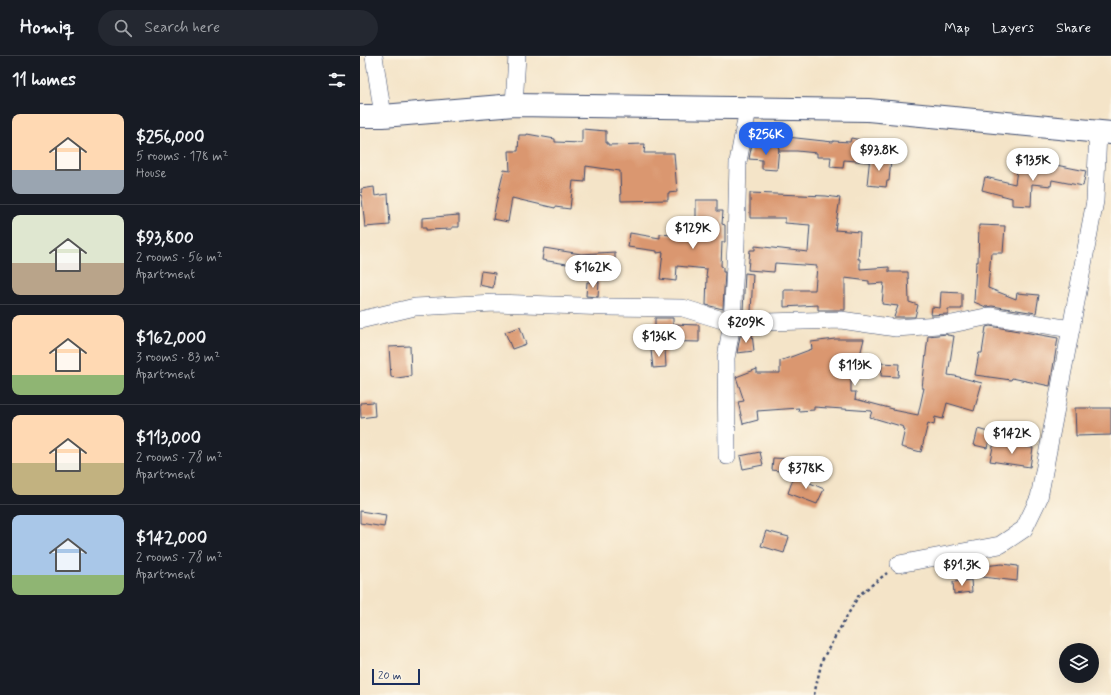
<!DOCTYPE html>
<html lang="en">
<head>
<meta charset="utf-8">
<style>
  :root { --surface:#171b24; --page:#242831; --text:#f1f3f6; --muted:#9ea1a6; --line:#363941; --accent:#2563eb }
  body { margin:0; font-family:Mynerve,sans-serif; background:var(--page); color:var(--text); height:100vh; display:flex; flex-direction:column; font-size:15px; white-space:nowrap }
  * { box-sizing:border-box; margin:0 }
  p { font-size:13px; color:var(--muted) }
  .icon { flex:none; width:22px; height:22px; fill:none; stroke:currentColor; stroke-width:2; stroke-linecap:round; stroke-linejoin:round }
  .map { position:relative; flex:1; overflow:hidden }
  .panel { display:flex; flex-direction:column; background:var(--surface); width:360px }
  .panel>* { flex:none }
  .tools { position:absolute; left:699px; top:587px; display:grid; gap:8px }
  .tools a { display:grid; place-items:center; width:40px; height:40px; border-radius:50%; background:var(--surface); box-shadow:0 4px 16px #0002; font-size:20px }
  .scale { position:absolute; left:12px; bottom:10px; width:48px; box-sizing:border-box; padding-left:4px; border:2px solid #1b2f5e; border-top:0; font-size:11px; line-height:14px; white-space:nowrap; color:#1b2f5e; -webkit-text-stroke:3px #fcf5e5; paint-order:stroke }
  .price { position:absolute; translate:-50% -34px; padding:0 9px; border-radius:14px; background:#fff; color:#222; font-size:13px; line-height:26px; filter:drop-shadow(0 1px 2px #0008) }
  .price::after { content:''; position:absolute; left:50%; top:24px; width:12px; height:9px; margin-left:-6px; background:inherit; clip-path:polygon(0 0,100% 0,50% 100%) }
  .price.current { background:var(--accent); color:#fff }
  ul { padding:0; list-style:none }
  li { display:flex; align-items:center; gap:12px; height:100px; padding:0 12px }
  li+li { border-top:1px solid var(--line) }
  li span { display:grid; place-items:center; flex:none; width:112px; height:80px; border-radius:8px; color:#555 }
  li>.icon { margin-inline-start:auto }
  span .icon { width:48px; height:48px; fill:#fffc; stroke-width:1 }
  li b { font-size:17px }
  h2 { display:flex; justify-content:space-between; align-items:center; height:48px; padding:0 12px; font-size:17px }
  header { display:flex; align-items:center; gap:24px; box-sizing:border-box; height:56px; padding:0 20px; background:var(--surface); border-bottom:1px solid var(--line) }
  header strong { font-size:19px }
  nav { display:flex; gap:22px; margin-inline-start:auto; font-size:14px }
  .search { width:280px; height:36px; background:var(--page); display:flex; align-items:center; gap:10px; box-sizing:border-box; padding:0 14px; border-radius:22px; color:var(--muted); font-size:15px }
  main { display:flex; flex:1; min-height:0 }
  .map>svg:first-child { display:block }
  .building { fill:#da9770 }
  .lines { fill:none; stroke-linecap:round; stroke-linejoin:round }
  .minor-casing { stroke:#3c4a6e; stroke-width:18 }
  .trunk-casing { stroke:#3c4a6e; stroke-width:24 }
  .path { stroke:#3c4a6e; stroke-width:2.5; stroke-dasharray:3 3; stroke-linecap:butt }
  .minor { stroke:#fff; stroke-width:17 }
  .trunk { stroke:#fff; stroke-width:22 }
</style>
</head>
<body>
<header>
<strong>Homiq</strong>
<div class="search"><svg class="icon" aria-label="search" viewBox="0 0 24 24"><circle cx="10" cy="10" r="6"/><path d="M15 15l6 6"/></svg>Search here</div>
<nav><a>Map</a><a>Layers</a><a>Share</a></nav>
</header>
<main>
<section class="panel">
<h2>11 homes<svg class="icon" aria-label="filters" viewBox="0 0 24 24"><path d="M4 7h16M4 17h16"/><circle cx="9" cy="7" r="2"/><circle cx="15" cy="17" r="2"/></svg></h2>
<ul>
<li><span style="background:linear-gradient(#ffd9b3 70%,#9aa5b1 0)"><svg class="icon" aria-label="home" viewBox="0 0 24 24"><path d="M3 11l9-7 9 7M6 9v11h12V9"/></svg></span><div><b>$256,000</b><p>5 rooms · 178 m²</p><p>House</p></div></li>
<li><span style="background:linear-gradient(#dfe7d0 60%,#b9a48a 0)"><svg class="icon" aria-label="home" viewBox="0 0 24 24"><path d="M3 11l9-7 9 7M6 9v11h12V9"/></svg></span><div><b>$93,800</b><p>2 rooms · 56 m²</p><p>Apartment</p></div></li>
<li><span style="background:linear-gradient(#ffd9b3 75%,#8fb573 0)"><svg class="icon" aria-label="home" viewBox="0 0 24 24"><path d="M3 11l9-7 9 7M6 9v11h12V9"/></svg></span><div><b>$162,000</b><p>3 rooms · 83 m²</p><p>Apartment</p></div></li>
<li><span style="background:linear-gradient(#ffd9b3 60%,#c2b280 0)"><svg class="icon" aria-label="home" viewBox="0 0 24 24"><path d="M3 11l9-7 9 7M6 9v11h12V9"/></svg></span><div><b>$113,000</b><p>2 rooms · 78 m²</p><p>Apartment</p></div></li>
<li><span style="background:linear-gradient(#a9c7e8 75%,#8fb573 0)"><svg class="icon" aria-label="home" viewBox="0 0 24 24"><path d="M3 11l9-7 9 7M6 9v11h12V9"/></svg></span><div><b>$142,000</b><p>2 rooms · 78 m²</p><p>Apartment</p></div></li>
</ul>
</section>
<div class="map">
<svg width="751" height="639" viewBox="0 0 751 639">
  <rect width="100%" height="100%" fill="#fcf5e5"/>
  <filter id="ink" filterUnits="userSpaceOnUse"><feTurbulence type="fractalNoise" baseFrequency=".025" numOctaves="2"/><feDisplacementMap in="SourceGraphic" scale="8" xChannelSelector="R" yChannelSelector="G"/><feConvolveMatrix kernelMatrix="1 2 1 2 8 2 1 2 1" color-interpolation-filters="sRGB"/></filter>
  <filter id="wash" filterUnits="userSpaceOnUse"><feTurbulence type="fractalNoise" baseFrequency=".012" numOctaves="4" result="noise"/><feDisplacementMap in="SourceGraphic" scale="16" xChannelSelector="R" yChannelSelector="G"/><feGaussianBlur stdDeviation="0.9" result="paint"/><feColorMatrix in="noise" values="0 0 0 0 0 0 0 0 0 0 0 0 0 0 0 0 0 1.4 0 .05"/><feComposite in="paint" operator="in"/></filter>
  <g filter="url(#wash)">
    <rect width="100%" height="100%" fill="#f4e4c8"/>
    <g id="blocks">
      <g class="building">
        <path d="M222 73 246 75V87H248V89L285 88 284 97H314L317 136 308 137V144L261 145 260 115 226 110 225 126 213 125 210 153 195 151V152L152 142 148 166 133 163 136 147 144 114 150 115 149 95H158L159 79H167V78L195 83V86L222 87Z"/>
        <path d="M418 80 473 86V85L490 86 491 82 512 86 509 106 484 104 483 112 470 111 471 101H457V97L437 95H419Z"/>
        <path d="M392 88 419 90 417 114 402 113V104L389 103Z"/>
        <path d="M510 100 531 103 529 125H527L526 131 507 129Z"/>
        <path d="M658 107 690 112 691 108 726 115 723 130 692 124 691 130 672 128 671 150 652 149V142L622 134 625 121 655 128Z"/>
        <path d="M14 131 15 140 28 138 30 169 5 171 1 133Z"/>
        <path d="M390 137 466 140 480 142 475 174 500 176 498 203H500V213L529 211V216H548L549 246 558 249 555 261H534L538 250 522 248 524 227 509 228V225L485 222V254H458V249L424 251V234H455L457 210 415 207 414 216 388 214 390 194H395V190L448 196 450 169 425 167V162H390Z"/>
        <path d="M336 144H357V155H363L362 168 365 169V186H362L361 210 363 211V216H365L363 253 346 249 347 220H346L347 213 317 210 316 225 300 223 303 196 297 197V195L268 191 270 177 300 182V178L336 181Z"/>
        <path d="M99 159V171H92V173L66 174V172H62V162Z"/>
        <path d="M619 169 645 170 643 197H631L628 232 656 243 657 237 679 239 676 257 632 250 626 251 614 246 616 206H618Z"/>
        <path d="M184 192 221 198 255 196V210H244V214L182 204Z"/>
        <path d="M121 215 135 217 133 232 119 229Z"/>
        <path d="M385 217 393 218 391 256 383 255Z"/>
        <path d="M227 226H239L238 241 226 240Z"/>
        <path d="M581 236 602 237V253H588V258L571 259 572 251 580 252Z"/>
        <path d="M295 262H313V268L339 269V286L295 285Z"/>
        <path d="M630 270 698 282 690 330 652 322 651 324 615 319 619 297H622L626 271Z"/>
        <path d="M160 271 166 288 152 293 145 276Z"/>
        <path d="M392 278 394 295 377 297 380 280Z"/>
        <path d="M587 278V279L594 280 588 319 595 320 622 327 614 355 587 347 583 363 575 361 574 369 568 367 561 396 541 391 545 373H543L544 371 510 361 512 355 454 351V354L438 355 439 352 397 355 398 364 383 368 378 346 384 345 376 321 397 313V317H420V305L452 293 451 286 475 283H504L498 307 491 306V336H496L495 343 533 353V354L558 359 564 332H562L568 280Z"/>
        <path d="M50 290 51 320 37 322 31 321 29 291Z"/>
        <path d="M305 293 306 311 293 312 291 294Z"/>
        <path d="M522 307 539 308 538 321 521 320Z"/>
        <path d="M14 346 15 360 1 362 0 347Z"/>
        <path d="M715 352H751V379L716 380Z"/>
        <path d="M618 373 631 377 627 392 614 389Z"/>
        <path d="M634 386 673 392 670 411 630 405Z"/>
        <path d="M400 396 403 409 383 413 380 400Z"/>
        <path d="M413 402 434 403 433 417 412 414Z"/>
        <path d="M434 420 464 433 457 448 428 437Z"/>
        <path d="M0 455 26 459 24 471 0 467Z"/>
        <path d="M406 475 429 481 424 497 401 490Z"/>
        <path d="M642 508 658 510 657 525 596 518V513Z"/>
        <path d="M611 524 612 536 594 538 593 526Z"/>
      </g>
    </g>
  </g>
  <g filter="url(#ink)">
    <use href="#blocks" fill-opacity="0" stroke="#3c4a6e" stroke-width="1"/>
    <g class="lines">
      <g class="minor-casing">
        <g id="minor">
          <path d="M14 0 23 60"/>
          <path d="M154 49 157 0"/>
          <path d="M0 264 55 251 135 247 249 251 323 252 372 267 481 264 536 272 592 268 630 260 711 273"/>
          <path d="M367 400 366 302 372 267 376 188 378 106 388 53"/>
          <path d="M539 508 640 489 664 473 679 442 735 145 738 76"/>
        </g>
      </g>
      <g class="trunk-casing">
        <path id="trunk" d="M0 60H23L154 49 508 54 751 77"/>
      </g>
      <path class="path" d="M454 639 462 604 499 539 527 517"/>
      <use href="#minor" class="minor"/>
      <use href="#trunk" class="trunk"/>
    </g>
  </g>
</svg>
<div class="tools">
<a><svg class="icon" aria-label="layers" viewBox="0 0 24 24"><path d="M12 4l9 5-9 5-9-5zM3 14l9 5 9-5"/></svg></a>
</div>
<div class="scale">20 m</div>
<b class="price current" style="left:406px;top:100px">$256K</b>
<b class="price" style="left:519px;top:116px">$93.8K</b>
<b class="price" style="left:673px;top:126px">$135K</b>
<b class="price" style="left:333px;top:194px">$129K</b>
<b class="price" style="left:233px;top:233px">$162K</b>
<b class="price" style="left:386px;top:288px">$209K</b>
<b class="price" style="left:299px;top:302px">$136K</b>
<b class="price" style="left:495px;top:331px">$113K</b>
<b class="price" style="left:652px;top:399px">$142K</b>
<b class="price" style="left:446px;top:434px">$378K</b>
<b class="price" style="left:602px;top:531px">$91.3K</b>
</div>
</main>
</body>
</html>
